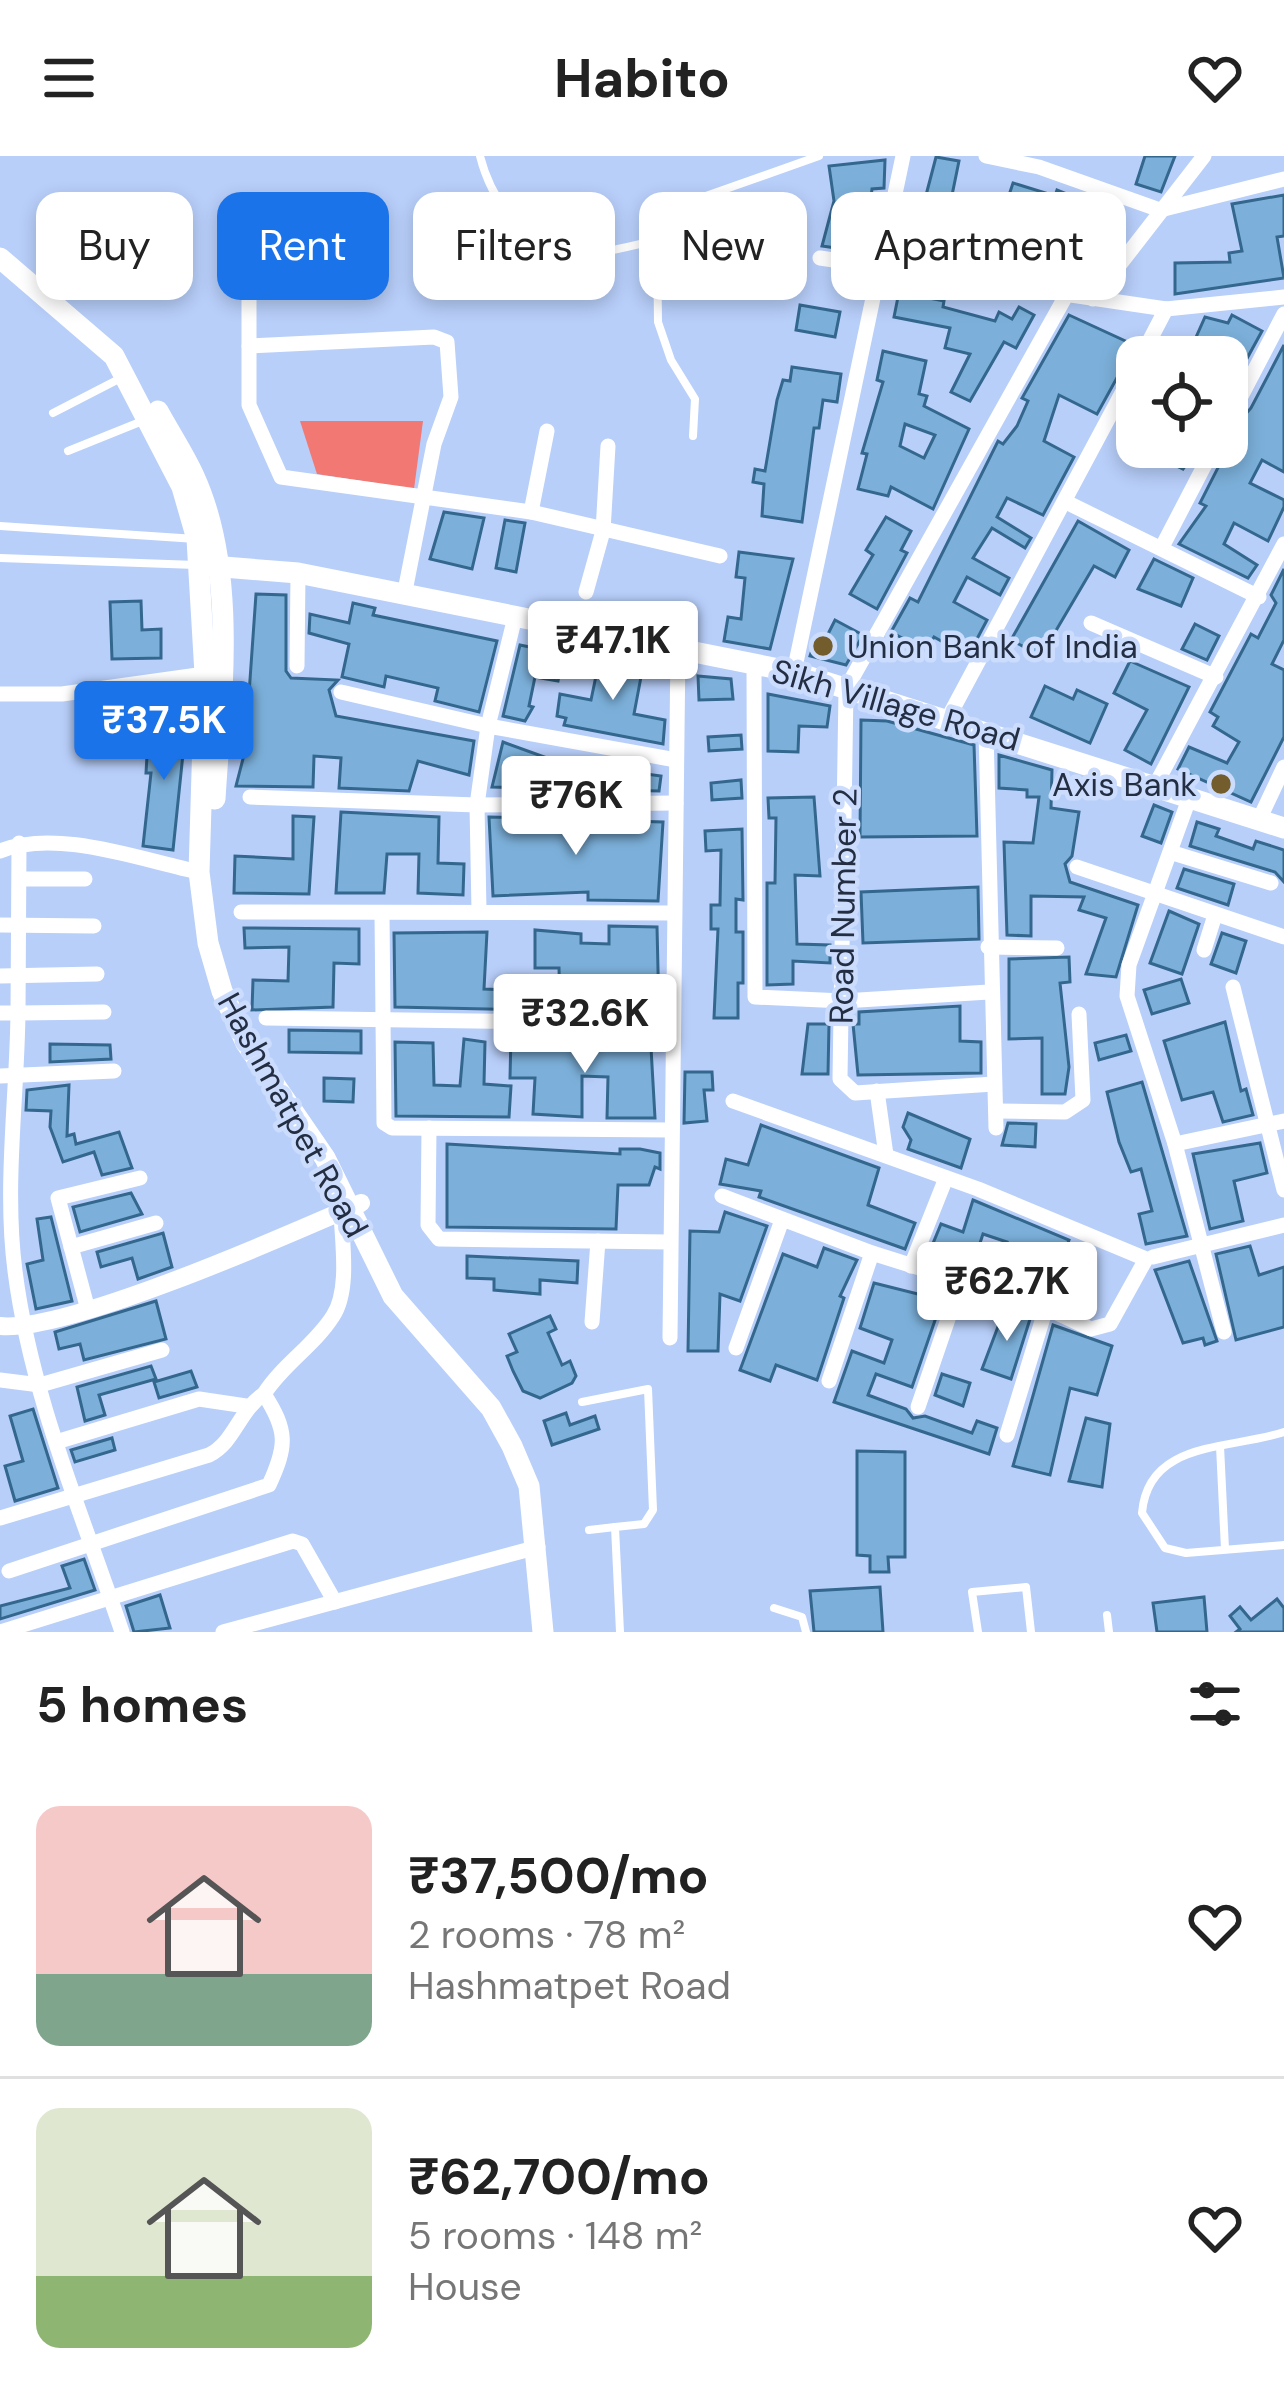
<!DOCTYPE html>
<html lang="en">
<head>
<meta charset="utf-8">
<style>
  :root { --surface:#fff; --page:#f6f6f6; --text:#222; --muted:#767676; --line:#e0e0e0; --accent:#1a73e8 }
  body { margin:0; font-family:"DM Sans",sans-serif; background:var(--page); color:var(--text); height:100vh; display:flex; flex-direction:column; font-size:45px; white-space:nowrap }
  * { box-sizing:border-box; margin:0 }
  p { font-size:39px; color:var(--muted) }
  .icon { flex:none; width:66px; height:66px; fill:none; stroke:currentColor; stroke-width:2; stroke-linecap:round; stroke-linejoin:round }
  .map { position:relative; height:1476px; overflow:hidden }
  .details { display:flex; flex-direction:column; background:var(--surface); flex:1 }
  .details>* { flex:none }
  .top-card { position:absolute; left:36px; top:36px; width:1212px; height:108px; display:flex; gap:24px }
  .buttons { position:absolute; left:1116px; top:180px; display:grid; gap:24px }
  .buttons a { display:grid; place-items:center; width:132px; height:132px; border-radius:24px; background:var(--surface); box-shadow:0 6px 18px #0003; font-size:60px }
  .price { position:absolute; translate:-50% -102px; padding:0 27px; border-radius:12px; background:#fff; color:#222; font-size:39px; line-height:78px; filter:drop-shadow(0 3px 6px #0008) }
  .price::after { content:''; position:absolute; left:50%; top:72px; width:36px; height:27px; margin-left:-18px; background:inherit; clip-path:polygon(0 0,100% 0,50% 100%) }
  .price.selected { background:var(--accent); color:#fff }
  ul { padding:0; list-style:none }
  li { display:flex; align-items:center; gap:36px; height:300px; padding:0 36px }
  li+li { border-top:3px solid var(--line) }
  li span { display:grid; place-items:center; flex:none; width:336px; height:240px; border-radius:24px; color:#555 }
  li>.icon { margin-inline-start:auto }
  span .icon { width:144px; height:144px; fill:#fffc; stroke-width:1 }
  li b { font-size:51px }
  h2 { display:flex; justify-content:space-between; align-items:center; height:144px; padding:0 36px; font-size:51px }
  .pill { padding:0 42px; border-radius:24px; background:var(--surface); box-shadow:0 6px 18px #0003; font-size:42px; line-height:108px }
  .pill.selected { background:var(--accent); color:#fff }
  header { display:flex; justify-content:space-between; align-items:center; height:156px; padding:0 36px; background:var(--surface); font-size:54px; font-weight:700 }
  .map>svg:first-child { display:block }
  .green { fill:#f17873 }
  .building { fill:#7cb0da; stroke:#34678d; stroke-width:3; fill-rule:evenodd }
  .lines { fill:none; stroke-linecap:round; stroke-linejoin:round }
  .service { stroke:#fff; stroke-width:8 }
  .minor { stroke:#fff; stroke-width:15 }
  .tertiary { stroke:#fff; stroke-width:18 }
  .secondary { stroke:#fff; stroke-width:21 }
  .poi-dot { fill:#745d2d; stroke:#cbdcfd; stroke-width:4.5 }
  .labels { text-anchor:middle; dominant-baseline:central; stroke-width:9; stroke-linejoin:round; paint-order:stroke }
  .poi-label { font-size:33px; fill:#242e43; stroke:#cbdcfd; text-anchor:start }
  .street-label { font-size:33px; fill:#242e43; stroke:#cbdcfd }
</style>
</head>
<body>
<header><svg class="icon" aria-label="menu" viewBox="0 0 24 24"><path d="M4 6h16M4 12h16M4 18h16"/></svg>Habito<svg class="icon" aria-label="heart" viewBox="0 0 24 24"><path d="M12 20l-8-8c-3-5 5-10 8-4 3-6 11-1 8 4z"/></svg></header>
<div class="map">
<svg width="1284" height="1476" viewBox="0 0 1284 1476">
  <rect width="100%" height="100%" fill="#b8cffa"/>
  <path class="green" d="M300 265H423L414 333 317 318Z"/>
  <g class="building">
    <path d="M1145 0H1175L1161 36 1136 28Z"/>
    <path d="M936 1 959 5 950 49 925 43Z"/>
    <path d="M885 4 884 32 872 33 864 96 822 90 834 45 829 10Z"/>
    <path d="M1013 27 1055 40 1057 34 1106 54 1083 104 1104 110 1088 129 1055 124 1070 71 1035 58 1033 66 1022 62 1013 116 941 105 950 62 998 72Z"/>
    <path d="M1284 39V80L1277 81 1284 122 1175 138V107L1230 106 1229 97 1242 95 1232 48Z"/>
    <path d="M899 136 944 145 943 151 995 165 999 156 1012 163 1019 151 1034 159 1016 192 1004 186 970 245 951 236 970 198 945 192 950 172 894 161Z"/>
    <path d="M800 149 840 156 835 181 796 174Z"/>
    <path d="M1069 159 1134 189 1129 200 1097 258 1059 239 1044 285 1074 301 1043 359 1007 342 997 361 1031 382 1025 392 992 372 973 402 1009 422 1000 439 967 421 954 446 987 464 968 500 934 481 926 495 891 476 910 442 918 446 998 285 1003 288 1017 270 1028 245 1022 242Z"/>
    <path d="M1232 159 1262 175 1227 239V201H1211L1214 197 1193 188 1205 161 1228 167Z"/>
    <path d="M1284 189V316L1262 304 1250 327 1284 344V351L1268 385 1234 367 1224 388 1257 409 1248 422 1179 388 1206 350 1200 347 1227 294V279L1251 252Z"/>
    <path d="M883 195 926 205 919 238 927 240 924 250 969 273 933 353 891 331 888 340 858 333 867 298 862 297 883 226 877 224ZM905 268 935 279 924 302 900 290Z"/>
    <path d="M792 211 841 218 837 246 823 244 819 272H814L802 366 762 360 764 328 753 326 755 313 765 315 777 244 783 224 790 225Z"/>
    <path d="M1138 291H1199L1183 313Z"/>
    <path d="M444 356 484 362 472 413 430 403Z"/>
    <path d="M886 361 911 375 901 394 907 397 877 453 850 438 873 399 866 394Z"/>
    <path d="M505 364 525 367 516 416 496 412Z"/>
    <path d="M1078 365 1129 394 1115 421 1094 410 1041 500 1011 484Z"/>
    <path d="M739 396 793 403 770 493 724 485 728 461 741 463 745 422 736 421Z"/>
    <path d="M1154 403 1193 422 1181 450 1138 433Z"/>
    <path d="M1284 413V484L1272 508 1284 514V581L1251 646 1178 613 1189 591 1227 607 1239 586 1213 570 1218 561 1210 556 1251 478 1258 482 1276 447 1271 439Z"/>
    <path d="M256 438 286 439V515L291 522 338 524 329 534 336 560 474 585 469 619 418 605 409 635 339 632 341 602 314 600 313 631 236 630 245 595Z"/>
    <path d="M141 445 142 474 161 473V502L112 503 110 446Z"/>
    <path d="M353 447 375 452 373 459 497 485 479 556 435 545 438 532 386 520 384 531 342 521 349 488 309 477 310 458 349 467Z"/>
    <path d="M835 464 863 479 846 509 810 500 816 482 824 486Z"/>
    <path d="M1195 468 1219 480 1207 504 1182 493Z"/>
    <path d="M520 489 563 498 558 525 535 521 529 550 533 551 525 565 503 560Z"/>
    <path d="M601 496 644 505 634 558 665 564 663 588 564 569 566 562 557 560 560 538 591 544Z"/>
    <path d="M1130 505 1189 531 1151 608 1125 594 1147 554 1114 537Z"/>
    <path d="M698 520 731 523 733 543 699 544Z"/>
    <path d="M1045 530 1073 543 1077 534 1107 548 1090 587 1031 561Z"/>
    <path d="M768 538 830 550 827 571 799 570 798 596 768 595Z"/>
    <path d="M861 564 887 565 974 589 977 680 860 681Z"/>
    <path d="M149 566 186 569 173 694 143 690 151 617H146Z"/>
    <path d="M741 579 742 593 709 595 708 581Z"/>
    <path d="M503 586 558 606 661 620 659 635 492 631Z"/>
    <path d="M999 599 1052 614 1051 652 1079 656 1072 700 1065 708 1070 726 1138 749 1116 821 1086 818 1106 762 1079 754 1084 741 1031 740V780L1007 779 1004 686 1033 687 1039 641H1027V634L999 632Z"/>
    <path d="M741 624 742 642 712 644 711 627Z"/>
    <path d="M814 641 820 720 795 719 797 788 830 789V807L793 805V828L767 829V727H775L776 662H769L768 642Z"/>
    <path d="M1154 649 1172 656 1161 687 1142 680Z"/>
    <path d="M341 656 439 661 438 707 464 708 463 739 418 737 419 698H387L384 737H336Z"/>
    <path d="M293 660 314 661 309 738 234 737 235 700 293 703Z"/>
    <path d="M489 661 663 666 658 745 588 744V736L493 740Z"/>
    <path d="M1197 666 1219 673 1216 680 1253 693 1256 685 1284 694V726L1275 716 1190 690Z"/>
    <path d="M742 673 743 744 736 743V776H743V827H738V862H714L718 773H711V749H720L721 694 706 695 705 675Z"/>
    <path d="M1184 713 1234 728 1228 749 1177 732Z"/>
    <path d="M978 731 979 783 863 787 861 736Z"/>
    <path d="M1169 755 1199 768 1182 818 1150 807Z"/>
    <path d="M609 770 657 771 659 856 560 854 559 812H535V774L581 778V787L609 788Z"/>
    <path d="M244 772 359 773V808L334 807 333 851 252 854 253 824 288 825 289 791 245 792Z"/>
    <path d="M487 776 484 833 511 834 512 820 533 822 531 854 395 851 394 777Z"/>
    <path d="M1222 777 1246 785 1236 817 1211 808Z"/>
    <path d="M1069 801 1070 826 1060 827 1069 911 1065 938H1042V882L1009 883V803Z"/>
    <path d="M1181 823 1189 847 1152 858 1144 834Z"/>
    <path d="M960 850V885L981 886V917L858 919 853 868H859V856Z"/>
    <path d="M1225 866 1241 935 1246 933 1253 959 1223 966 1213 936 1182 944 1164 885Z"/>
    <path d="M808 868H829L828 918H802Z"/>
    <path d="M289 874 361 875V897L289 896Z"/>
    <path d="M1126 879 1131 895 1099 904 1095 887Z"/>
    <path d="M511 880 651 892 655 962H607L608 921 582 920V961L533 958 535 922H510Z"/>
    <path d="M464 883 485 886 484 928 511 930 509 961 396 960 395 886 433 887 434 929 460 930Z"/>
    <path d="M50 888 110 889 111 903 50 906Z"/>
    <path d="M685 916H712L713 934H704L707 965 684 967Z"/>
    <path d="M324 922 354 923 353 946 324 945Z"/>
    <path d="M1142 926 1187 1080 1146 1088 1139 1058 1152 1055 1141 1013 1131 1016 1119 986 1107 936Z"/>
    <path d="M69 929 67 980 74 978 76 988 119 976 132 1012 102 1019 94 996 63 1006 50 971 51 955 26 954 27 934Z"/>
    <path d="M908 957 970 983 961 1012 908 993 911 984 903 971Z"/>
    <path d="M1008 967 1036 968 1035 991 1002 989Z"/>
    <path d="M761 969 879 1012 868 1049 915 1067 905 1093 759 1041 761 1035 720 1028 726 1003 748 1009Z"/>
    <path d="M1260 987 1267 1017 1234 1025 1243 1065 1210 1073 1193 998Z"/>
    <path d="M447 988 620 998V993H640L660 997V1013L655 1011 649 1029H618L616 1073 447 1071Z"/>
    <path d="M131 1037 142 1058 80 1076 73 1051Z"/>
    <path d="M973 1044 1069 1084 1060 1110 1094 1122 1088 1157 1057 1144 1062 1125 1045 1120 1040 1137 995 1123 1007 1086 983 1078 971 1114 927 1102 941 1068 963 1076Z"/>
    <path d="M725 1056 767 1070 740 1145 720 1138 718 1195H688L690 1075 719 1076Z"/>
    <path d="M51 1061 72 1145 36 1153 27 1108 43 1104 37 1063Z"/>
    <path d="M163 1077 172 1111 138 1123 132 1102 101 1111 97 1096Z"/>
    <path d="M1250 1090 1259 1119 1284 1111V1171L1236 1184 1216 1098Z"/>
    <path d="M824 1092 857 1104 840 1140 844 1142 817 1224 776 1209 770 1225 740 1214 783 1098 817 1111Z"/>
    <path d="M467 1100 578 1105 577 1127 540 1124V1138L494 1134V1123L467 1122Z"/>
    <path d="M1189 1105 1217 1185 1205 1189 1203 1182 1183 1187 1155 1114Z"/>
    <path d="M874 1127 942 1144 912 1231 876 1218 868 1239 906 1253 913 1262 925 1260 972 1277 977 1265 997 1272 989 1298 834 1246 852 1195 884 1207 892 1184 860 1172Z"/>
    <path d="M156 1145 166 1183 84 1204 80 1188 59 1193 55 1176Z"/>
    <path d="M1005 1152 1031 1160 1011 1223 982 1213Z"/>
    <path d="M550 1160 556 1173 548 1177 562 1209 570 1205 576 1220 572 1227 540 1242 523 1235 513 1215 507 1200 517 1196 509 1178Z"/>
    <path d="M1053 1169 1112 1190 1097 1239 1070 1232 1050 1319 1013 1310Z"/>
    <path d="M151 1210 156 1223 99 1239 105 1259 85 1265 77 1231Z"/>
    <path d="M191 1215 197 1231 159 1242 154 1226Z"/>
    <path d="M942 1218 970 1227 963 1250 935 1239Z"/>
    <path d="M33 1253 58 1332 15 1345 5 1310 23 1305 10 1260Z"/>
    <path d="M566 1257 570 1269 595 1260 599 1273 552 1289 544 1265Z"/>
    <path d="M1086 1262 1110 1268 1102 1331 1069 1325Z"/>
    <path d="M112 1282 115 1294 75 1306 71 1294Z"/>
    <path d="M857 1295 905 1296V1401H888L889 1416H870V1400L857 1399Z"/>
    <path d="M84 1403 95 1434 0 1463V1450L70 1432 62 1410Z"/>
    <path d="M880 1431 883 1476H814L810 1435Z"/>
    <path d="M160 1439 170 1472 134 1476 126 1450Z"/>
    <path d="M1204 1441 1207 1476H1157L1153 1447Z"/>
    <path d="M1277 1443 1284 1452V1476H1236L1240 1473 1230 1460 1240 1451 1251 1464Z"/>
  </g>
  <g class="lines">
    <g class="service">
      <path d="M480 0C490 40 525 96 572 98 600 99 629 90 657 84"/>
      <path d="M53 257 119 223"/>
      <path d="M693 280 695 243 671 204 658 166 657 84 662 68 703 41 819 0"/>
      <path d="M68 295 145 264"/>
      <path d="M0 370 196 383"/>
      <path d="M0 402 196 409"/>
      <path d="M582 1246 648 1233 653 1354 644 1368 615 1371 620 1476"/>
      <path d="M1284 1276C1230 1294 1148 1284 1142 1357L1165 1392 1186 1397 1284 1389"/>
      <path d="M1220 1290 1225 1393"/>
      <path d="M589 1374 615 1371"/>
      <path d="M774 1452 802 1461 806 1476"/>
      <path d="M1107 1459 1109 1476"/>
      <path d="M978 1476 972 1436 1026 1431 1031 1476"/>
    </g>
    <g class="minor">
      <path d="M986 0 1039 11 1160 54 1284 23"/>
      <path d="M820 102 1166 153 1141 201"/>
      <path d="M249 134V249L281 321 531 356 720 400"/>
      <path d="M1093 143 1204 0"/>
      <path d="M1166 153 1284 141"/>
      <path d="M249 190 434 181 447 186 451 241 434 288 404 440"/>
      <path d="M1227 267 1284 158"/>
      <path d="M1066 346 1259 441"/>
      <path d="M531 356 547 275"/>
      <path d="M1162 391 1214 291"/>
      <path d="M586 436 603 375 608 290"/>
      <path d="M1091 467 1216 521"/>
      <path d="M754 508 755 841 843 845 989 836"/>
      <path d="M297 510 298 417"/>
      <path d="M794 516 903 0"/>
      <path d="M341 536 488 570 676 604"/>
      <path d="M0 538H62L205 518"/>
      <path d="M948 562 1137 209"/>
      <path d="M986 575 996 972"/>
      <path d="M1156 628 1284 388"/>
      <path d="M250 641 477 649 676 647"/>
      <path d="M1189 643 1129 809 1127 840 1175 988 1224 1176"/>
      <path d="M1259 664 1284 611"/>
      <path d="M0 695C57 672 141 704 199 716"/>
      <path d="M1173 697 1271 727"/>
      <path d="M1077 711 1284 781"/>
      <path d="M20 723H85"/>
      <path d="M479 755 477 649 488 570 515 461"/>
      <path d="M241 756 674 757"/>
      <path d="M382 757 384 967 392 972 671 974"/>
      <path d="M0 769 94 770"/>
      <path d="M988 791 1057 792"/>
      <path d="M1204 794 1215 759"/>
      <path d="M0 820 97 818"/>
      <path d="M1233 831 1284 1034"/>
      <path d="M104 856 18 857C17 942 4 1031 15 1115 31 1241 82 1357 122 1476"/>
      <path d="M0 857H18L19 687"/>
      <path d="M266 862 673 868"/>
      <path d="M0 920 114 915"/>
      <path d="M994 928 855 937 840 923 846 533 1068 136"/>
      <path d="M877 935 886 999"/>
      <path d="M996 955 1065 956 1083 944 1079 858"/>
      <path d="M429 972 428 1069 439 1083 670 1086"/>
      <path d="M1175 988 1284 965"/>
      <path d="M722 1040 872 1097 1046 1152 1091 1173 1110 1168 1146 1103 978 1033 733 945"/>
      <path d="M71 1091 156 1067"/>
      <path d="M1153 1101 1284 1069"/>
      <path d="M911 1110 946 1022"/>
      <path d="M88 1154 58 1042 140 1022"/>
      <path d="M592 1166 598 1085"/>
      <path d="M670 1182 678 491"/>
      <path d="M736 1192 782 1064"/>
      <path d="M0 1224 40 1229 162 1194"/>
      <path d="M829 1225 872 1097"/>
      <path d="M918 1251 961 1125"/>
      <path d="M1007 1279 1046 1152"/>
      <path d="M56 1286 199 1243 246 1250"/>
      <path d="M0 1362 209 1299C235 1286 239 1254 264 1238"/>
      <path d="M9 1415 269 1329C287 1290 288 1275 264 1238 283 1208 314 1190 333 1160 350 1134 342 1086 341 1056"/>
      <path d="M0 1476 293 1385 302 1388 335 1446"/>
      <path d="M223 1476 538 1391"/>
    </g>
    <path class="tertiary" d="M0 1170C67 1177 290 1078 361 1047"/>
    <g class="secondary">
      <path d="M0 102 114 200 182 331 197 383 205 518 199 716 208 787 222 835 246 887 325 1002 393 1140 491 1252 512 1290 529 1330 543 1476"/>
      <path d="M158 255C170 277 184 298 194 320 238 416 221 542 215 643"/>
      <path d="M199 409 298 417 794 516 1284 672"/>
    </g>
  </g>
  <g class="poi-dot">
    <circle cx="823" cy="490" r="12"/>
    <circle cx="1221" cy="628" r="12"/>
  </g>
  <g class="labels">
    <g class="poi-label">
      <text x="847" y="490">Union Bank of India</text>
      <text x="1197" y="628" text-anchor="end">Axis Bank</text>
    </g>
    <g class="street-label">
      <text transform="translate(896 549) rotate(16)">Sikh Village Road</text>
      <text transform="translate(843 750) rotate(-89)">Road Number 2</text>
      <text transform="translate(293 959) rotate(61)">Hashmatpet Road</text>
    </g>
  </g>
</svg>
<div class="buttons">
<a><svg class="icon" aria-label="locate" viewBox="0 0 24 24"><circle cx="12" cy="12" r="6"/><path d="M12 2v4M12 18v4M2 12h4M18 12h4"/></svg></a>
</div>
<b class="price" style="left:613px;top:547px">₹47.1K</b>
<b class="price selected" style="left:164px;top:627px">₹37.5K</b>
<b class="price" style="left:576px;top:702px">₹76K</b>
<b class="price" style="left:585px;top:920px">₹32.6K</b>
<b class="price" style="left:1007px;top:1188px">₹62.7K</b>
<div class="top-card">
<a class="pill">Buy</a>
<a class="pill selected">Rent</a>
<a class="pill">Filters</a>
<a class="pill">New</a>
<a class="pill">Apartment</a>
</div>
</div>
<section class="details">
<h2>5 homes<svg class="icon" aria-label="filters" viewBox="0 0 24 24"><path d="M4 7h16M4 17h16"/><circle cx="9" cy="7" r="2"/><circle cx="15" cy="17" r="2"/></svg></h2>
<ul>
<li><span style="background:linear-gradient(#f6c9c9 70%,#7fa58c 0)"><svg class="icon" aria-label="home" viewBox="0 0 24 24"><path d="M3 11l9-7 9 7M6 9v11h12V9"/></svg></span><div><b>₹37,500/mo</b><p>2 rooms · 78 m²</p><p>Hashmatpet Road</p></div><svg class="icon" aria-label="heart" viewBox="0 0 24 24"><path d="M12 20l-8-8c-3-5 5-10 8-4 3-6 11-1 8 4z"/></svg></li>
<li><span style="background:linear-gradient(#dfe7d0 70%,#8fb573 0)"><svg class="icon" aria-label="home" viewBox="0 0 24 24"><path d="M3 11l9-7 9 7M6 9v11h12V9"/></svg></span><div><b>₹62,700/mo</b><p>5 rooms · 148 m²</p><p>House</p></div><svg class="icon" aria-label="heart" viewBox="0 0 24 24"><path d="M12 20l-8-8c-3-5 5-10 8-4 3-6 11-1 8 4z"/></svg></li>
</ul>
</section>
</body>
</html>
